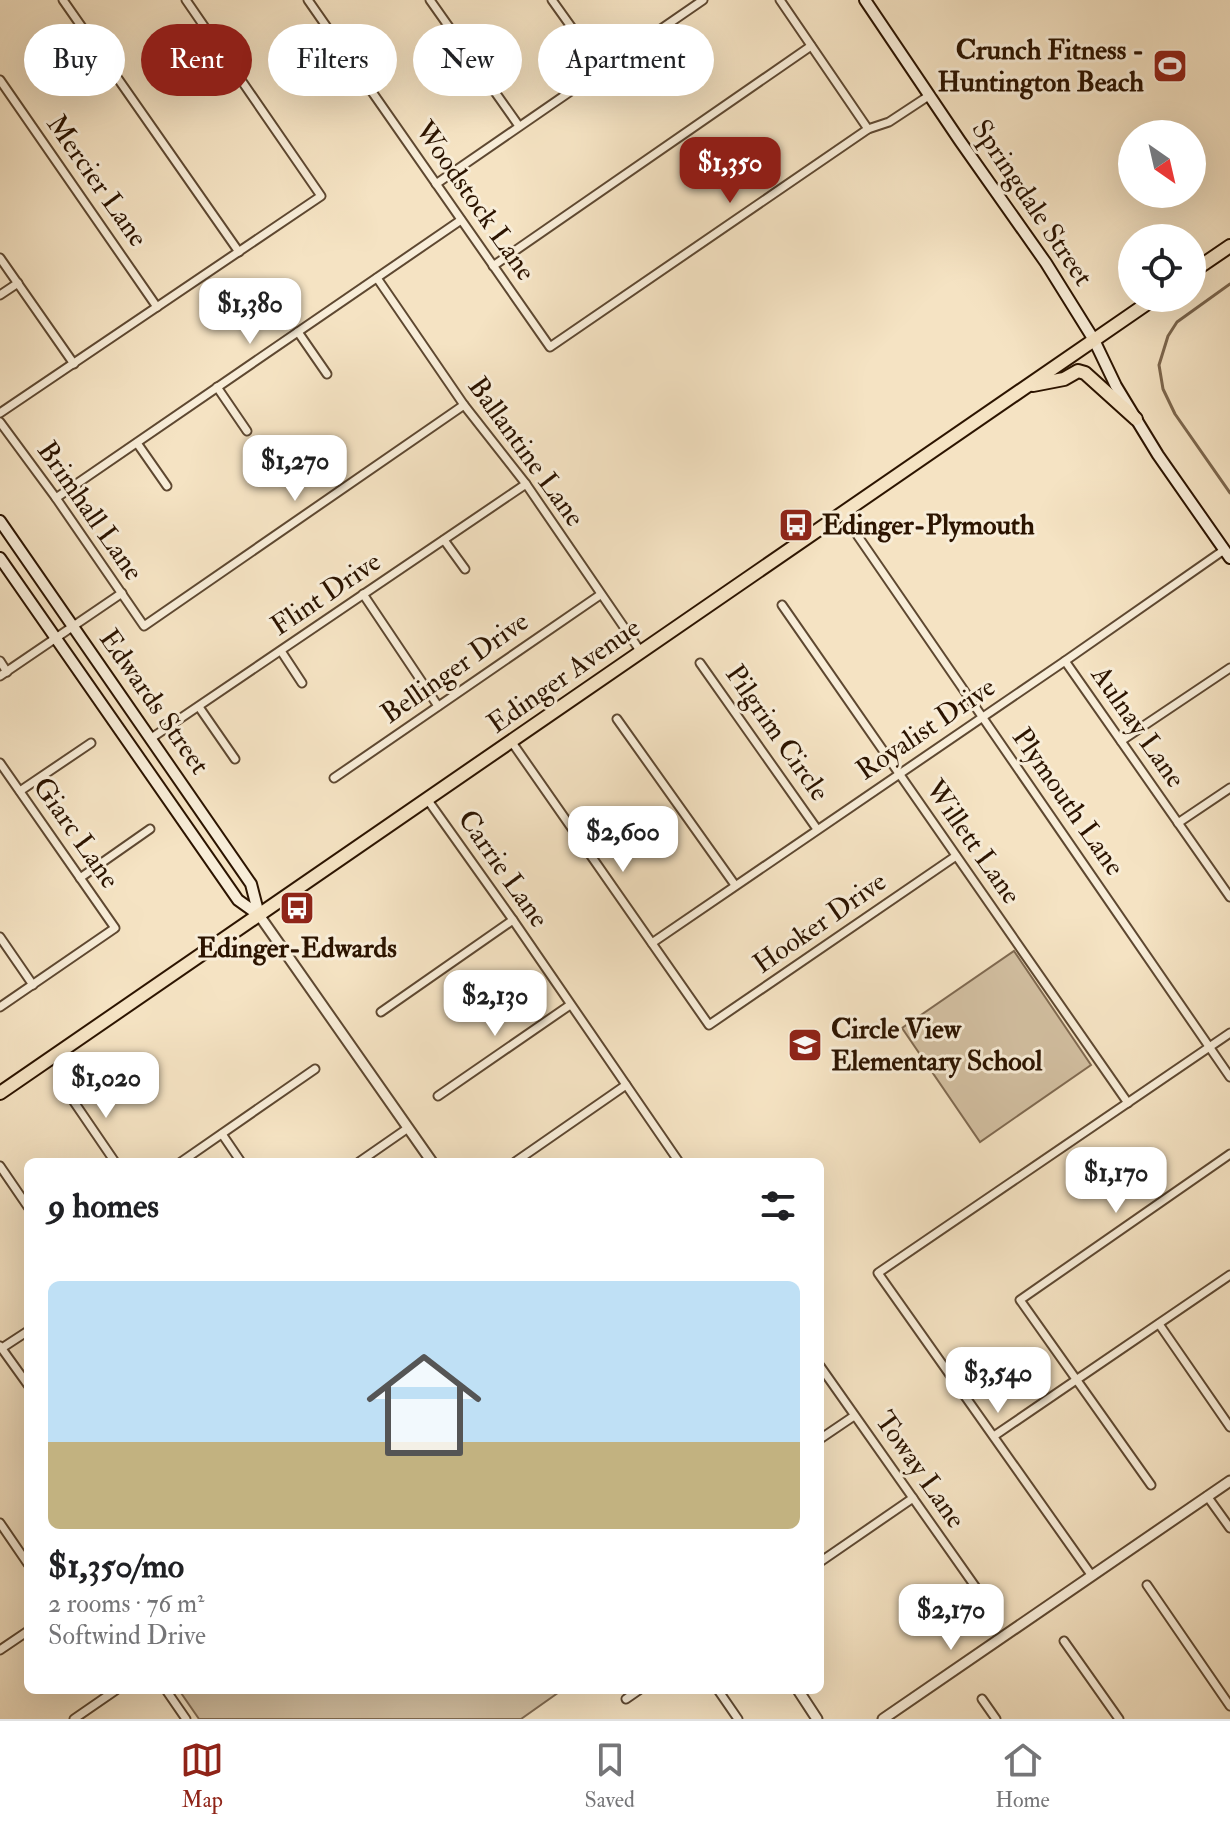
<!DOCTYPE html>
<html lang="en">
<head>
<meta charset="utf-8">
<style>
  :root { --surface:#fff; --page:#f6f6f6; --text:#202124; --muted:#757577; --line:#e0e0e0; --accent:#8f2418 }
  body { margin:0; font-family:"IM FELL Double Pica",serif; background:var(--page); color:var(--text); height:100vh; display:flex; flex-direction:column; font-size:30px; white-space:nowrap }
  * { box-sizing:border-box; margin:0 }
  p { font-size:26px; color:var(--muted) }
  .icon { flex:none; width:44px; height:44px; fill:none; stroke:currentColor; stroke-width:2; stroke-linecap:round; stroke-linejoin:round }
  .map { position:relative; flex:1; overflow:hidden }
  .sheet { position:absolute; left:24px; top:1158px; width:800px; height:536px; display:flex; flex-direction:column; background:var(--surface); border-radius:12px; box-shadow:0 8px 32px #0002 }
  .sheet>* { flex:none }
  .guide { position:absolute; left:24px; top:24px; width:800px; height:72px; display:flex; gap:16px }
  .needle { width:52px; rotate:146deg }
  .fabs { position:absolute; left:1118px; top:120px; display:grid; gap:16px }
  .fabs a { display:grid; place-items:center; width:88px; height:88px; border-radius:50%; background:var(--surface); box-shadow:0 8px 32px #0002; font-size:40px }
  .price { position:absolute; translate:-50% -68px; padding:0 18px; border-radius:16px; background:#fff; color:#222; font-size:26px; line-height:52px; filter:drop-shadow(0 2px 4px #0008) }
  .price::after { content:''; position:absolute; left:50%; top:48px; width:24px; height:18px; margin-left:-12px; background:inherit; clip-path:polygon(0 0,100% 0,50% 100%) }
  .price.selected { background:var(--accent); color:#fff }
  ul { padding:0; list-style:none }
  li { display:grid; align-content:center; gap:16px; height:424px; padding:0 24px }
  li+li { border-top:2px solid var(--line) }
  li span { display:grid; place-items:center; height:248px; border-radius:12px; color:#555 }
  li>.icon { margin-inline-start:auto }
  span .icon { width:144px; height:144px; fill:#fffc; stroke-width:1 }
  li b { font-size:34px }
  h2 { display:flex; justify-content:space-between; align-items:center; height:96px; padding:0 24px; font-size:34px }
  .tag { padding:0 28px; border-radius:36px; background:var(--surface); box-shadow:0 8px 32px #0002; font-size:28px; line-height:72px }
  .tag.selected { background:var(--accent); color:#fff }
  .dock { display:flex; justify-content:space-around; align-items:center; height:112px; border-top:2px solid var(--line); background:var(--surface); font-size:22px; color:var(--muted) }
  .dock a { display:grid; justify-items:center; gap:4px }
  .dock .selected { color:var(--accent) }
  .map>svg:first-child { display:block }
  .green { fill:#d3c0a2; stroke:#806a51; stroke-width:2 }
  .lines { fill:none; stroke-linecap:round; stroke-linejoin:round }
  .stream { stroke:#7c664d; stroke-width:3 }
  .minor-casing { stroke:#5e4831; stroke-width:11 }
  .tertiary-casing { stroke:#5e4831; stroke-width:13 }
  .secondary-casing { stroke:#2c1400; stroke-width:14 }
  .primary-casing { stroke:#2c1400; stroke-width:16 }
  .minor { stroke:#f8edd8; stroke-width:7 }
  .tertiary { stroke:#f8edd8; stroke-width:9 }
  .secondary { stroke:#f8edd8; stroke-width:10 }
  .primary { stroke:#f5e3c3; stroke-width:12 }
  .labels { text-anchor:middle; dominant-baseline:central; stroke-width:6; stroke-linejoin:round; paint-order:stroke }
  .poi-label { font-size:28px; font-weight:bold; fill:#2c1400; stroke:#f8edd8; text-anchor:start }
  .street-label { font-size:28px; fill:#2c1400; stroke:#f8edd8 }
</style>
</head>
<body>
<div class="map">
<svg width="1230" height="1719" viewBox="0 0 1230 1719">
  <rect width="100%" height="100%" fill="#f5e3c3"/>
  <filter id="stains"><feTurbulence type="fractalNoise" baseFrequency=".0025" numOctaves="4"/><feColorMatrix values="0 0 0 0 .2 0 0 0 0 .09 0 0 0 0 .02 0 0 0 .5 -.17"/></filter>
  <radialGradient id="worn" r=".72"><stop offset=".6" stop-color="#630" stop-opacity="0"/><stop offset="1" stop-color="#630" stop-opacity=".3"/></radialGradient>
  <g class="green">
    <path d="M1014 951 1091 1065 980 1142 902 1028Z"/>
    <path d="M179 1690H562L521 1719H199Z"/>
  </g>
  <g class="lines">
    <path class="stream" d="M1230 284 1177 322 1168 336 1159 365 1163 389 1175 414 1230 493"/>
    <g class="minor-casing">
      <g id="minor">
        <path d="M63 0 239 252"/>
        <path d="M308 0 550 347 868 129 889 122 930 95"/>
        <path d="M430 0 519 126"/>
        <path d="M552 0 602 70"/>
        <path d="M780 0 868 129"/>
        <path d="M0 80 157 307"/>
        <path d="M436 184 703 0"/>
        <path d="M0 258 74 364"/>
        <path d="M493 266 811 46"/>
        <path d="M377 278 464 405 526 484 641 652"/>
        <path d="M0 295 18 283"/>
        <path d="M298 332 327 374"/>
        <path d="M217 387 247 431"/>
        <path d="M0 413 321 196 186 0"/>
        <path d="M0 422 56 498 144 626 464 405"/>
        <path d="M137 443 167 486"/>
        <path d="M56 498 461 220"/>
        <path d="M842 513 1230 1077"/>
        <path d="M444 540 465 569"/>
        <path d="M363 594 438 706"/>
        <path d="M782 605 1128 1103"/>
        <path d="M281 651 302 683"/>
        <path d="M0 661 7 672"/>
        <path d="M1065 661 1230 897"/>
        <path d="M700 663 817 829"/>
        <path d="M0 676 122 593"/>
        <path d="M199 707 235 759"/>
        <path d="M617 719 735 885"/>
        <path d="M150 739 526 484"/>
        <path d="M511 741 709 1025 956 856"/>
        <path d="M1121 741 1230 668"/>
        <path d="M0 763 115 928 0 1007"/>
        <path d="M334 778 600 595"/>
        <path d="M20 791 91 743"/>
        <path d="M427 799 513 920 679 1162"/>
        <path d="M1178 823 1230 788"/>
        <path d="M80 878 150 829"/>
        <path d="M0 937 33 985"/>
        <path d="M652 943 1065 661 1224 550"/>
        <path d="M381 1012 513 920"/>
        <path d="M70 1096 115 1162"/>
        <path d="M438 1096 570 1005"/>
        <path d="M222 1134 241 1162"/>
        <path d="M181 1162 315 1069"/>
        <path d="M359 1162 408 1128"/>
        <path d="M515 1162 626 1085"/>
        <path d="M0 1166 28 1207"/>
        <path d="M1159 1324 1230 1427"/>
        <path d="M0 1346 28 1385"/>
        <path d="M2 1348 28 1331"/>
        <path d="M820 1366 984 1599"/>
        <path d="M994 1436 1230 1275"/>
        <path d="M820 1439 854 1416"/>
        <path d="M1151 1485 1020 1300 1230 1154"/>
        <path d="M1207 1496 1230 1528"/>
        <path d="M0 1523 28 1564"/>
        <path d="M820 1562 913 1498"/>
        <path d="M1092 1576 878 1273 1230 1033"/>
        <path d="M1147 1585 1230 1706"/>
        <path d="M1064 1641 1119 1719"/>
        <path d="M0 1650 28 1631"/>
        <path d="M166 1690 186 1719"/>
        <path d="M718 1690 738 1719"/>
        <path d="M626 1699 639 1690"/>
        <path d="M982 1699 996 1719"/>
        <path d="M74 1719 116 1690"/>
      </g>
    </g>
    <g class="tertiary-casing">
      <g id="tertiary">
        <path d="M259 915 432 1162"/>
        <path d="M798 1690 817 1719"/>
        <path d="M883 1719 1230 1481"/>
      </g>
    </g>
    <g class="secondary-casing">
      <g id="secondary">
        <path d="M865 0 960 141 1046 263 1094 340 1116 386 1136 419 1158 455 1230 558"/>
        <path d="M0 521 251 884 259 915"/>
        <path d="M0 558 238 900 259 915"/>
      </g>
    </g>
    <g class="primary-casing">
      <g id="primary">
        <path d="M1192 272 1230 246"/>
        <path d="M1033 385 1064 379 1078 371 1085 373 1136 419"/>
        <path d="M0 1093 1155 298"/>
      </g>
    </g>
    <use href="#minor" class="minor"/>
    <use href="#tertiary" class="tertiary"/>
    <use href="#secondary" class="secondary"/>
    <use href="#primary" class="primary"/>
  </g>
  <defs>
    <g id="stadium-square" transform="scale(1.8)"><rect x="-9" y="-9" width="18" height="18" rx="4" fill="#8f2418" stroke="#f8edd8"/><path d="M0-5a6.5 5 0 1 0 0 10a6.5 5 0 1 0 0-10ZM-3.5-1.8h7v3.6h-7Z" fill="#fff"/></g>
    <g id="bus-square" transform="scale(1.8)"><rect x="-9" y="-9" width="18" height="18" rx="4" fill="#8f2418" stroke="#f8edd8"/><path d="M-5-6H5V4H4V6H2V4H-2V6H-4V4H-5ZM-3.5-4V0h7V-4ZM-3.5 1.2v1.5H-2V1.2ZM2 1.2v1.5H3.5V1.2Z" fill="#fff"/></g>
    <g id="school-square" transform="scale(1.8)"><rect x="-9" y="-9" width="18" height="18" rx="4" fill="#8f2418" stroke="#f8edd8"/><path d="M0-5L7-2L0 1L-7-2ZM-4 1L0 2.5L4 1V4Q0 6-4 4Z" fill="#fff"/></g>
  </defs>
  <g fill-rule="evenodd">
    <use href="#stadium-square" x="1170" y="66"/>
    <use href="#bus-square" x="796" y="525"/>
    <use href="#bus-square" x="297" y="908"/>
    <use href="#school-square" x="805" y="1045"/>
  </g>
  <g class="labels">
    <g class="poi-label">
      <text x="1144" y="50" text-anchor="end">Crunch Fitness -<tspan x="1144" dy="32">Huntington Beach</tspan></text>
      <text x="822" y="525">Edinger-Plymouth</text>
      <text x="297" y="948" text-anchor="middle">Edinger-Edwards</text>
      <text x="831" y="1029">Circle View<tspan x="831" dy="32">Elementary School</tspan></text>
    </g>
    <g class="street-label">
      <text transform="translate(97 181) rotate(55)">Mercier Lane</text>
      <text transform="translate(475 201) rotate(55)">Woodstock Lane</text>
      <text transform="translate(1032 203) rotate(56)">Springdale Street</text>
      <text transform="translate(526 452) rotate(54)">Ballantine Lane</text>
      <text transform="translate(90 511) rotate(55)">Brimhall Lane</text>
      <text transform="translate(326 594) rotate(-34)">Flint Drive</text>
      <text transform="translate(455 668) rotate(-35)">Bellinger Drive</text>
      <text transform="translate(564 676) rotate(-35)">Edinger Avenue</text>
      <text transform="translate(154 702) rotate(55)">Edwards Street</text>
      <text transform="translate(1138 727) rotate(55)">Aulnay Lane</text>
      <text transform="translate(926 729) rotate(-34)">Royalist Drive</text>
      <text transform="translate(777 733) rotate(55)">Pilgrim Circle</text>
      <text transform="translate(1068 802) rotate(55)">Plymouth Lane</text>
      <text transform="translate(76 833) rotate(55)">Giarc Lane</text>
      <text transform="translate(973 842) rotate(55)">Willett Lane</text>
      <text transform="translate(503 869) rotate(55)">Carrie Lane</text>
      <text transform="translate(820 923) rotate(-35)">Hooker Drive</text>
      <text transform="translate(920 1470) rotate(55)">Toway Lane</text>
    </g>
  </g>
  <rect width="100%" height="100%" filter="url(#stains)"/>
  <rect width="100%" height="100%" fill="url(#worn)"/>
</svg>
<div class="fabs">
<a><svg class="needle" viewBox="-14 -14 28 28"><path d="M0-13l5 13h-10z" fill="#e53935"/><path d="M0 13l5-13h-10z" fill="#757577"/></svg></a>
<a><svg class="icon" aria-label="locate" viewBox="0 0 24 24"><circle cx="12" cy="12" r="6"/><path d="M12 2v4M12 18v4M2 12h4M18 12h4"/></svg></a>
</div>
<b class="price selected" style="left:730px;top:205px">$1,350</b>
<b class="price" style="left:250px;top:346px">$1,380</b>
<b class="price" style="left:295px;top:503px">$1,270</b>
<b class="price" style="left:623px;top:874px">$2,600</b>
<b class="price" style="left:495px;top:1038px">$2,130</b>
<b class="price" style="left:106px;top:1120px">$1,020</b>
<b class="price" style="left:1116px;top:1215px">$1,170</b>
<b class="price" style="left:998px;top:1415px">$3,540</b>
<b class="price" style="left:951px;top:1652px">$2,170</b>
<div class="guide">
<a class="tag">Buy</a>
<a class="tag selected">Rent</a>
<a class="tag">Filters</a>
<a class="tag">New</a>
<a class="tag">Apartment</a>
</div>
<section class="sheet">
<h2>9 homes<svg class="icon" aria-label="filters" viewBox="0 0 24 24"><path d="M4 7h16M4 17h16"/><circle cx="9" cy="7" r="2"/><circle cx="15" cy="17" r="2"/></svg></h2>
<ul>
<li><span style="background:linear-gradient(#bfe0f5 65%,#c2b280 0)"><svg class="icon" aria-label="home" viewBox="0 0 24 24"><path d="M3 11l9-7 9 7M6 9v11h12V9"/></svg></span><div><b>$1,350/mo</b><p>2 rooms · 76 m²</p><p>Softwind Drive</p></div></li>
</ul>
</section>
</div>
<nav class="dock">
<a class="selected"><svg class="icon" aria-label="map" viewBox="0 0 24 24"><path d="M3 6l6-2 6 2 6-2v14l-6 2-6-2-6 2zM9 4v14M15 6v14"/></svg>Map</a>
<a><svg class="icon" aria-label="saved" viewBox="0 0 24 24"><path d="M7 4h10v16l-5-4-5 4z"/></svg>Saved</a>
<a><svg class="icon" aria-label="home" viewBox="0 0 24 24"><path d="M3 11l9-7 9 7M6 9v11h12V9"/></svg>Home</a>
</nav>
</body>
</html>
